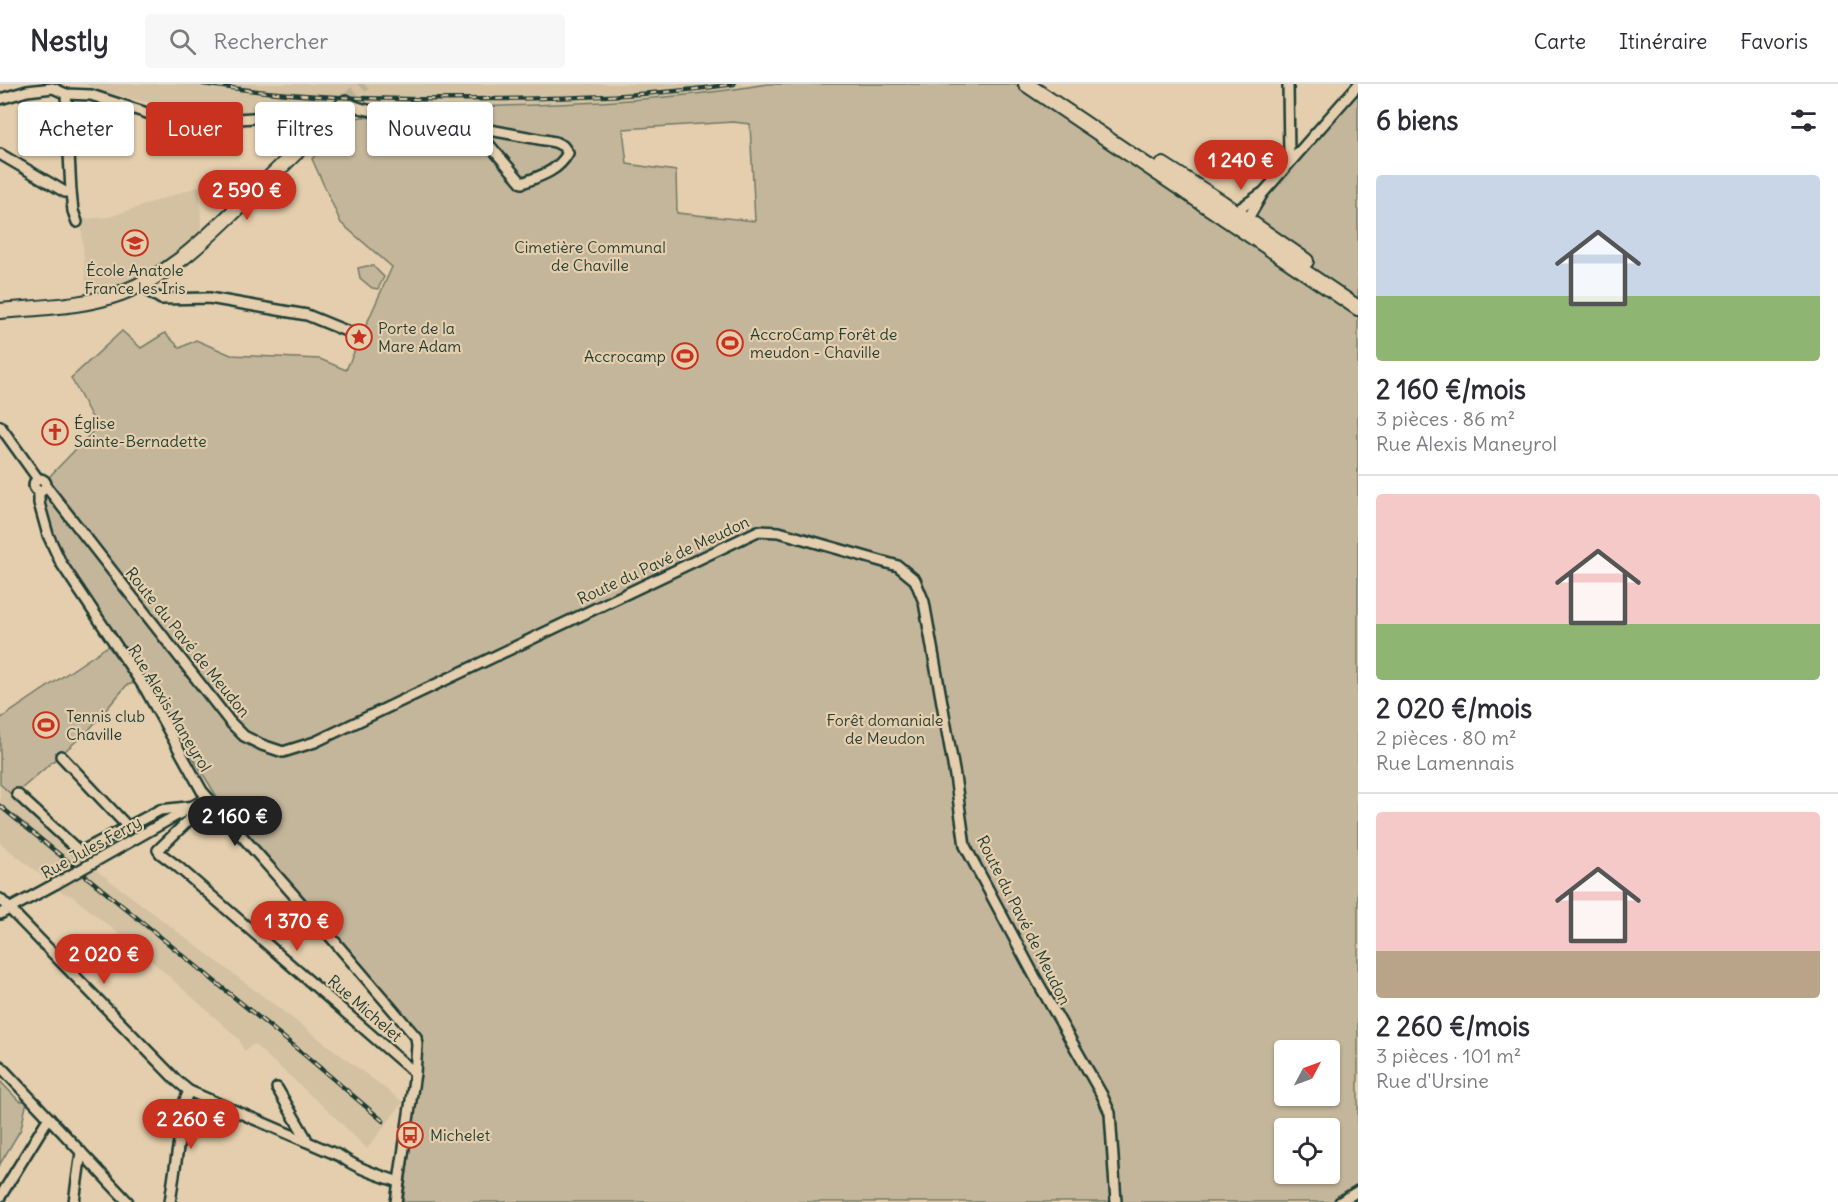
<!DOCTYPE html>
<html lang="fr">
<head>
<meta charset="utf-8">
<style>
  :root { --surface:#fff; --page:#f7f7f7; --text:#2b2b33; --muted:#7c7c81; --line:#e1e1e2; --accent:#c8321e }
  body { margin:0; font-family:Delius,sans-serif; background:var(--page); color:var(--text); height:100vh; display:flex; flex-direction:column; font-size:22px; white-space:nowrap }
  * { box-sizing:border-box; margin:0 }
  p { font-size:20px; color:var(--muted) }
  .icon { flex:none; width:33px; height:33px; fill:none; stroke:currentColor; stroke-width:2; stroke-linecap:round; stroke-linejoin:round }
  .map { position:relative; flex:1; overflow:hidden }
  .details { display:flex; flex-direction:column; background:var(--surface); width:480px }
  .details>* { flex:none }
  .top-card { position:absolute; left:18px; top:18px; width:570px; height:54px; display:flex; gap:12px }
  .needle { width:39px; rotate:49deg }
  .buttons { position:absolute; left:1274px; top:956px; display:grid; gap:12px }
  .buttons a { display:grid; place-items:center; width:66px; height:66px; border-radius:6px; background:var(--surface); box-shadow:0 2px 4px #0004; font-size:30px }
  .price { position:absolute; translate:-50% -51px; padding:0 14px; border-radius:21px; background:var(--accent); color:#fff; font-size:20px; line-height:39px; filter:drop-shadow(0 2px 3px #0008) }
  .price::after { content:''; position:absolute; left:50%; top:36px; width:18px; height:14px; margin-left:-9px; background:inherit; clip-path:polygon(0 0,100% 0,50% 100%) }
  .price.active { background:#222; color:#fff }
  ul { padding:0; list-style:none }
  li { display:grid; align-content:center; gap:12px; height:318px; padding:0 18px }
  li+li { border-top:2px solid var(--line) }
  li span { display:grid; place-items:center; height:186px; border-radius:6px; color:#555 }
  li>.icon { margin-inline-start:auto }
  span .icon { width:108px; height:108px; fill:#fffc; stroke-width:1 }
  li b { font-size:26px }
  h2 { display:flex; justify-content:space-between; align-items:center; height:72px; padding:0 18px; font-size:26px }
  .chip { padding:0 21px; border-radius:6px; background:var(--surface); box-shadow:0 2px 4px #0004; font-size:21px; line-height:54px }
  .chip.active { background:var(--accent); color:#fff }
  header { display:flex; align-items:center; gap:36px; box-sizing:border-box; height:84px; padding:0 30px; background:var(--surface); border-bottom:2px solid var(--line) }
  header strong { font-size:28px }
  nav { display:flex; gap:33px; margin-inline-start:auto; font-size:21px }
  .search { width:420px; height:54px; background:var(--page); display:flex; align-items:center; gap:15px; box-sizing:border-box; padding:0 21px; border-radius:6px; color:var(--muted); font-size:22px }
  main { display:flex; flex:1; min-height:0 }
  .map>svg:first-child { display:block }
  .built { fill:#d3c1a2 }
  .green { fill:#c4b69a; stroke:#727a67; stroke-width:1.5; fill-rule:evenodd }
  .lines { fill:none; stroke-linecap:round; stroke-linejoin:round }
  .secondary-tunnel { stroke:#bdb195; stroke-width:14; stroke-dasharray:14 7; stroke-linecap:butt }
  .minor-casing { stroke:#1f3d34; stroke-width:14 }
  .secondary-casing { stroke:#1f3d34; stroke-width:18 }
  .minor { stroke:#e4cead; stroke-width:9 }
  .secondary { stroke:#e4cead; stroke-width:14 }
  .rail-casing { stroke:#1f3d34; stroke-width:4.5 }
  .rail { stroke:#e4cead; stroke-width:2; stroke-dasharray:7; stroke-linecap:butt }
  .minor-bridge-casing { stroke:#1f3d34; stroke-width:14; stroke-linecap:butt }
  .minor-bridge { stroke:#e4cead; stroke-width:9 }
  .labels { text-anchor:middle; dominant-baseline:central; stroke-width:4.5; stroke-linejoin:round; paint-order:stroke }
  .park-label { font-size:16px; fill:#274339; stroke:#e4cead }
  .poi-label { font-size:16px; fill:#1f3d34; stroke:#e4cead; text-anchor:start }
  .street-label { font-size:16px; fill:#1f3d34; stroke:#e4cead }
</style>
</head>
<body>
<header>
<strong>Nestly</strong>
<div class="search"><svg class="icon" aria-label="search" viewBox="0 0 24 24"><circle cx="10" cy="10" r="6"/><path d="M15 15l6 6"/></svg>Rechercher</div>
<nav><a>Carte</a><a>Itinéraire</a><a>Favoris</a></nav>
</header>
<main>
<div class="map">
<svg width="1358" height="1118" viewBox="0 0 1358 1118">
  <rect width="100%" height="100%" fill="#e4cead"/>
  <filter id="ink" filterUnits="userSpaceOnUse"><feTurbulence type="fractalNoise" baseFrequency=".0167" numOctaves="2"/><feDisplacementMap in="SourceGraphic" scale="12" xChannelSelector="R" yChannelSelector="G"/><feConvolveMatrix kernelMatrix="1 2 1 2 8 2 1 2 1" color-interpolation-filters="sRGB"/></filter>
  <g filter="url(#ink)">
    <g class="built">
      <path d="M86 0H767L726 7 618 17 397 25H383L380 19 338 17 320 23 211 30 169 24 93 5Z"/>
      <path d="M200 102 201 146 173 171 144 189 114 201 91 207 86 203 81 135 109 133Z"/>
      <path d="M0 700 84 777 403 1018 367 1065 333 1031 254 960 244 967 239 955 145 871 72 812 52 804 41 791 0 759Z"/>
    </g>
    <g class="green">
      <path d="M767 0H1014L1237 150 1312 57 1358 6V1118H403L424 956 344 860 219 716 137 583 60 471 45 420 48 394 97 343 71 294 122 247 141 264 165 249 180 264 196 256 231 271 320 275 346 286 392 183 341 139 312 75 348 35 362 33 394 36 397 25C521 21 645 21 767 0ZM733 38 750 40 755 137 677 129 676 87 627 80 623 45ZM1284 966H1329V1011H1284ZM1284 1044H1329V1089H1284Z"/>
      <path d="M367 182H373L384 193 378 205 372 204 360 194 358 184Z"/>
      <path d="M108 562 135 599 127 601 88 647 13 712 0 700V635Z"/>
      <path d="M0 997 19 1017H27L21 1045 0 1080Z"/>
    </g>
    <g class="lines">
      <path class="secondary-tunnel" d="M346 18 364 0"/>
      <g class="minor-casing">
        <g id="minor">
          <path d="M66 10 71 108 73 127 77 138"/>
          <path d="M0 15 27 7 53 4 66 10 91 11 153 31 174 36 207 37 315 30 327 38"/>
          <path d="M346 18C365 29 388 28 409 32 458 40 506 49 555 58L563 62 568 69C558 87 541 92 522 99L474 43"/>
          <path d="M0 70 65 108H71"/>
          <path d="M1286 79 1289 73 1288 0"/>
          <path d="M1235 128 1261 110"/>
          <path d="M1247 136 1263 109 1358 1"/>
          <path d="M144 199 151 209 161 215 209 214 307 231 356 251"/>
          <path d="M0 342 38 395"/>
          <circle cx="40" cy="401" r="6"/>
          <path d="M45 403 49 406 230 638 244 652 262 661 283 668 315 658 758 447 779 448 898 482 915 496 924 518 955 692 965 762 1036 895 1102 1011 1110 1029 1116 1118"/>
          <path d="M39 407V419L48 451 61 479 146 606 202 707 323 844 416 953 417 961 415 989 396 1118"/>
          <path d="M61 672 128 743"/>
          <path d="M17 710 80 768 160 726 196 722"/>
          <path d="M196 722 189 736 158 766 161 770 177 782 415 989"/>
          <path d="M94 778 207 714"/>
          <path d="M0 815 176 996 189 1007 340 1072C358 1085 378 1091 399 1098"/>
          <path d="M0 830 57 799"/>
          <path d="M0 982 128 1118"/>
          <path d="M277 1004 306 1054 305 1057"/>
          <path d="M0 1113 46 1038 50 1035"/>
          <path d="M74 1118 81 1068"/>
          <path d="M170 1118 185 1016 189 1007"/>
          <path d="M1340 1118 1358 1107"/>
        </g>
      </g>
      <g class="secondary-casing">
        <g id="secondary">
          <path d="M1026 0 1358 224"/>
          <path d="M1163 81 1221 118 1306 177"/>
          <path d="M0 227C41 223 83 223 121 209 172 190 204 156 242 120 277 87 312 53 346 18"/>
        </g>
      </g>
      <use href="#minor" class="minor"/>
      <use href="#secondary" class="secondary"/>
      <g class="rail-casing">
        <g id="rail">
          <path d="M203 0C299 15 396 16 493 15 573 14 654 12 734 0"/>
          <path d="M0 722 306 972 383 1037"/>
        </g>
      </g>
      <use href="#rail" class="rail"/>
      <g class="minor-bridge-casing">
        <path id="minor-bridge" d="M57 799 94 778"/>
      </g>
      <use href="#minor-bridge" class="minor-bridge"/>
    </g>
  </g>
  <defs>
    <g id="school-ring" transform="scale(1.35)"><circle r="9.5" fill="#e4cead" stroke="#c8321e" stroke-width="1.5"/><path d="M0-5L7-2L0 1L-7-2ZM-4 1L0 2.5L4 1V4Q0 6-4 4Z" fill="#c8321e"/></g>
    <g id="sight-ring" transform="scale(1.35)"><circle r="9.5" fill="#e4cead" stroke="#c8321e" stroke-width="1.5"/><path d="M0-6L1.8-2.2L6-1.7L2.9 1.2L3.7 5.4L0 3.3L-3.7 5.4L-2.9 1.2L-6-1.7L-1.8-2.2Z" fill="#c8321e"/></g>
    <g id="stadium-ring" transform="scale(1.35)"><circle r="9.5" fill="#e4cead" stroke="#c8321e" stroke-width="1.5"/><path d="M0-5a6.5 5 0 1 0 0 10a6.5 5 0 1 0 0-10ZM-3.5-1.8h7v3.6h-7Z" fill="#c8321e"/></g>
    <g id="church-ring" transform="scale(1.35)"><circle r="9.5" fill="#e4cead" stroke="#c8321e" stroke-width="1.5"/><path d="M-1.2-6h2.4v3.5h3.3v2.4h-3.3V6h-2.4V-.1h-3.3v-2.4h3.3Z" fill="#c8321e"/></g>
    <g id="bus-ring" transform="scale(1.35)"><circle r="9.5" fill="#e4cead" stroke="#c8321e" stroke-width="1.5"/><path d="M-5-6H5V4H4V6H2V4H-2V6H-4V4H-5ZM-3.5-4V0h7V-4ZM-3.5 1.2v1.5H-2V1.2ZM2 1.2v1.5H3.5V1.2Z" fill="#c8321e"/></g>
  </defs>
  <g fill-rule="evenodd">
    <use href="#school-ring" x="135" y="159"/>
    <use href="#sight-ring" x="359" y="253"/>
    <use href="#stadium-ring" x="730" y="259"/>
    <use href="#stadium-ring" x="685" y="272"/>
    <use href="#church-ring" x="55" y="348"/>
    <use href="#stadium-ring" x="46" y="641"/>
    <use href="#bus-ring" x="410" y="1051"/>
  </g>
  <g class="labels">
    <g class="park-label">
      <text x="590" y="163">Cimetière Communal<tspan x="590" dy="18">de Chaville</tspan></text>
      <text x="885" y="636">Forêt domaniale<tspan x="885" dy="18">de Meudon</tspan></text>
    </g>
    <g class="poi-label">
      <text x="135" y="186" text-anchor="middle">École Anatole<tspan x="135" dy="18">France les Iris</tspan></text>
      <text x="378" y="244">Porte de la<tspan x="378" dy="18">Mare Adam</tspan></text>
      <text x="750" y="250">AccroCamp Forêt de<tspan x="750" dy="18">meudon - Chaville</tspan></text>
      <text x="666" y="272" text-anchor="end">Accrocamp</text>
      <text x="74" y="339">Église<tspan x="74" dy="18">Sainte-Bernadette</tspan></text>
      <text x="66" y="632">Tennis club<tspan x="66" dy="18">Chaville</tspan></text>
      <text x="430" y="1051">Michelet</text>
    </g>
    <g class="street-label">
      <text transform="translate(663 476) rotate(-25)">Route du Pavé de Meudon</text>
      <text transform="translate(188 558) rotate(51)">Route du Pavé de Meudon</text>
      <text transform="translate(170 624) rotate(59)">Rue Alexis Maneyrol</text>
      <text transform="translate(91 763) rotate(-29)">Rue Jules Ferry</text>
      <text transform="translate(1024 836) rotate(63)">Route du Pavé de Meudon</text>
      <text transform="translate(365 924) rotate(41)">Rue Michelet</text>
    </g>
  </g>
</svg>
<div class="buttons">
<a><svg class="needle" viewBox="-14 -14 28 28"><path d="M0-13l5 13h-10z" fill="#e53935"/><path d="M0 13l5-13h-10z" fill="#7c7c81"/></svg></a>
<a><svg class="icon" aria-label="locate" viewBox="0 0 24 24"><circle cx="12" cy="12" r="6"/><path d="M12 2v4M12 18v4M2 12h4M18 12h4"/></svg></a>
</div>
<b class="price" style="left:1241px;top:107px">1 240 €</b>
<b class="price" style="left:247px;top:137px">2 590 €</b>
<b class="price active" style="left:235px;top:763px">2 160 €</b>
<b class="price" style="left:297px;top:868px">1 370 €</b>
<b class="price" style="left:104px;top:901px">2 020 €</b>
<b class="price" style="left:191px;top:1066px">2 260 €</b>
<div class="top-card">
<a class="chip">Acheter</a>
<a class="chip active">Louer</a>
<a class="chip">Filtres</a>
<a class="chip">Nouveau</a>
</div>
</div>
<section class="details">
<h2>6 biens<svg class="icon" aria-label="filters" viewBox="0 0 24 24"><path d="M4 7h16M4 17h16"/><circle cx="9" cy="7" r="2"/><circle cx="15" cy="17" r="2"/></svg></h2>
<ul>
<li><span style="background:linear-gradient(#c9d6e8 65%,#8fb573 0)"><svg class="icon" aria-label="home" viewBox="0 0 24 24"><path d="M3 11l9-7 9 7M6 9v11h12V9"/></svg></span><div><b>2 160 €/mois</b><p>3 pièces · 86 m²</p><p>Rue Alexis Maneyrol</p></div></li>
<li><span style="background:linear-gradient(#f6c9c9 70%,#8fb573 0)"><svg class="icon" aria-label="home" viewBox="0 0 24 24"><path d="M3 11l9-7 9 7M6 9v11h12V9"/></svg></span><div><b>2 020 €/mois</b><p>2 pièces · 80 m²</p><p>Rue Lamennais</p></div></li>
<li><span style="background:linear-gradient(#f6c9c9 75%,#b9a48a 0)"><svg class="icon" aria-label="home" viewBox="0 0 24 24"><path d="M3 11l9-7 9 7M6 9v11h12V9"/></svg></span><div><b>2 260 €/mois</b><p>3 pièces · 101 m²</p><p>Rue d'Ursine</p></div></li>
</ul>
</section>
</main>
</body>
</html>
